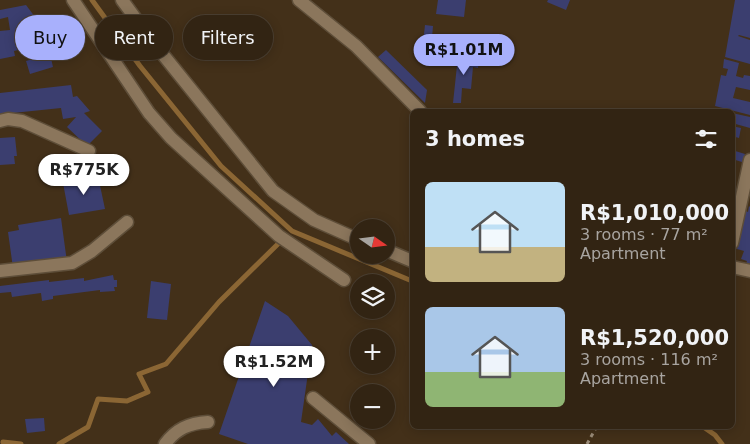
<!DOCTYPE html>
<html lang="en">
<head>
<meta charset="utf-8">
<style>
  :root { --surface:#322413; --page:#3d3021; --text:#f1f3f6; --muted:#a8a4a0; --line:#4d4133; --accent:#a8b0fc }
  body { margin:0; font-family:"DejaVu Sans",sans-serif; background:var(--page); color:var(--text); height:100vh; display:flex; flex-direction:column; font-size:19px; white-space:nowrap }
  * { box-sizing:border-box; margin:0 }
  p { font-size:16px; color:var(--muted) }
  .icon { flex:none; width:28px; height:28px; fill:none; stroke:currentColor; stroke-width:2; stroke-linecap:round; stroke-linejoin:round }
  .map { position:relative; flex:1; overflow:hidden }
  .details { position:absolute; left:410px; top:109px; width:325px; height:320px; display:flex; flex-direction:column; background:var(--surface); border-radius:8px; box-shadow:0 2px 12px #0003,0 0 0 1px var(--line) }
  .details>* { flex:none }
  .guide { position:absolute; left:15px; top:15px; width:320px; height:45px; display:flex; gap:10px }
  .needle { width:32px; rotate:104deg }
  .tools { position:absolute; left:350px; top:219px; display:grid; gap:10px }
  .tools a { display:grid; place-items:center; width:45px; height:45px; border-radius:50%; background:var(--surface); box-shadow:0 2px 12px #0003,0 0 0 1px var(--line); font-size:25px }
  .price { position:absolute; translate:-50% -42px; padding:0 11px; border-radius:18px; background:#fff; color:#222; font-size:16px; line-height:32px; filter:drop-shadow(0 1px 2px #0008) }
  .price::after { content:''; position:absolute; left:50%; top:30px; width:15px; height:11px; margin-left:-8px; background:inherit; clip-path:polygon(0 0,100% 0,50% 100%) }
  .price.active { background:var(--accent); color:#111 }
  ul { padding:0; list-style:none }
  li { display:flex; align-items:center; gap:15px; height:125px; padding:0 15px }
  li span { display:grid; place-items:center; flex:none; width:140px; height:100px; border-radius:8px; color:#555 }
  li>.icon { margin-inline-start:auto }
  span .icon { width:60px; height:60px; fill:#fffc; stroke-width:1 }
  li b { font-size:21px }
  h2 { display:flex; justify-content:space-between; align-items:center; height:60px; padding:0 15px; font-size:21px }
  .chip { padding:0 18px; border-radius:22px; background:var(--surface); box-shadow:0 2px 12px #0003,0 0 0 1px var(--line); font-size:18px; line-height:45px }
  .chip.active { background:var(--accent); color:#111 }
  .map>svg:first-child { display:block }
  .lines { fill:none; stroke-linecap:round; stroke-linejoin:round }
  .stream { stroke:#8b6634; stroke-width:5 }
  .building { fill:#3b3e6f }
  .minor-casing { stroke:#5e4e39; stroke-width:15 }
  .path { stroke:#9b8c79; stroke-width:3; stroke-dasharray:4 4; stroke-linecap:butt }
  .minor { stroke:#8b765c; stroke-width:12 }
</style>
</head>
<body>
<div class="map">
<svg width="750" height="444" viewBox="0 0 750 444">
  <rect width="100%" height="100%" fill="#433019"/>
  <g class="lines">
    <g class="stream">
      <path d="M92 0 140 66 221 166 292 231 412 281"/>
      <path d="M702 426 715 435 722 444"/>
      <path d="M3 442 21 444"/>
      <path d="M59 444 88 427 98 399 127 401 148 392 139 374 166 364 219 302 282 240"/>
    </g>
  </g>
  <g class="building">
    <path d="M438 0H466L464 17 436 14Z"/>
    <path d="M548 0H570L566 10 547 2Z"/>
    <path d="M735 0H750V38L739 35 738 36 750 40V64L725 57Z"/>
    <path d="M26 5 47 33 49 43 14 51 15 56 0 59V31L10 30 8 17 0 19V10Z"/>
    <path d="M425 25 433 26 430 61 421 60Z"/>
    <path d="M386 50 427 90 425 103 378 57Z"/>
    <path d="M50 54 53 67 30 74 26 61Z"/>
    <path d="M458 56 479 58 478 68 473 67 471 89 462 88 461 103H453Z"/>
    <path d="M724 59 739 63 736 76 743 78 744 75 750 76V90L736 87 733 98 750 102V115L715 106 721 75 726 76 728 69 723 68Z"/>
    <path d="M71 85 73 97 77 96 90 111 84 113 102 131 87 146 67 127 76 117 63 119 61 108 3 114 4 118H0V93Z"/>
    <path d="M732 113 750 117V128L732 123Z"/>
    <path d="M732 126 741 128 739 138 732 136Z"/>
    <path d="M15 137 17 156H14L15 164 0 165V138Z"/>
    <path d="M732 150 745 154 742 162 732 159Z"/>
    <path d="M98 176 105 209 69 215 63 183Z"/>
    <path d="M749 206 750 207V266L746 264 747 261 741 259 744 251 737 249 746 211 748 212Z"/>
    <path d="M61 218 67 262 13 268 8 232 19 230 18 225Z"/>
    <path d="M113 275 114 280H117V287H114L115 291 100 292V290L53 296V299L42 301 41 293 12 297 11 292 0 293V286L49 280V282L84 278V281Z"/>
    <path d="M151 281 171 284 167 320 147 318Z"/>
    <path d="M265 301 288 316 312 345 301 422 312 425 318 419 332 436 336 432 349 444H248L219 434Z"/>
    <path d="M44 418 45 431 27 433 25 419Z"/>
  </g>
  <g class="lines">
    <g class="minor-casing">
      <g id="minor">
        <path d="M73 0 149 113 171 138 279 236 344 280"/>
        <path d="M122 0 152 41 273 191 314 220 359 240"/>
        <path d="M299 0 356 46 420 111"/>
        <path d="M0 121 8 119 22 121 89 151"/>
        <path d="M732 243 750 160"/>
        <path d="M386 250 412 261"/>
        <path d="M732 267 750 271"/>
        <path d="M0 271 72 263 92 251 127 222"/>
        <path d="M313 398 369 444"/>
        <path d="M165 444C176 429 189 423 208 422"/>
      </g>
    </g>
    <path class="path" d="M587 444 597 426"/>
    <use href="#minor" class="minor"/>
  </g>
</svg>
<div class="tools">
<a><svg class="needle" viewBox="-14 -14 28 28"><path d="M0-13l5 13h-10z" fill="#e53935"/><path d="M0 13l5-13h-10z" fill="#a8a4a0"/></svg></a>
<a><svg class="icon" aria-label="layers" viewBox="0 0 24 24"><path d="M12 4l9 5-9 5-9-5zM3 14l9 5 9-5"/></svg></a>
<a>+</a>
<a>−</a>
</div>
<b class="price active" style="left:464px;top:76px">R$1.01M</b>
<b class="price" style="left:84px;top:196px">R$775K</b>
<b class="price" style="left:274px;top:388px">R$1.52M</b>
<div class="guide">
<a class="chip active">Buy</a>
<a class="chip">Rent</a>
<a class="chip">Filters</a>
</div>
<section class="details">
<h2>3 homes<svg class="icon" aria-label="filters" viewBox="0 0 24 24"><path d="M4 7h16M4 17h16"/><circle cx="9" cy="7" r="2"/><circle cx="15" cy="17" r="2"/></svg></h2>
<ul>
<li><span style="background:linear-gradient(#bfe0f5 65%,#c2b280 0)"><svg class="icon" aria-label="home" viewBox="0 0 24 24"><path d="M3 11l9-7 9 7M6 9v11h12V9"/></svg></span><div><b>R$1,010,000</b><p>3 rooms · 77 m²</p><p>Apartment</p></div></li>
<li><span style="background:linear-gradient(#a9c7e8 65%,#8fb573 0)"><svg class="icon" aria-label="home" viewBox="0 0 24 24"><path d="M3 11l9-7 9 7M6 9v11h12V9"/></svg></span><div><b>R$1,520,000</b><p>3 rooms · 116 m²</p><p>Apartment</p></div></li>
</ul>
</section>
</div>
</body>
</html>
